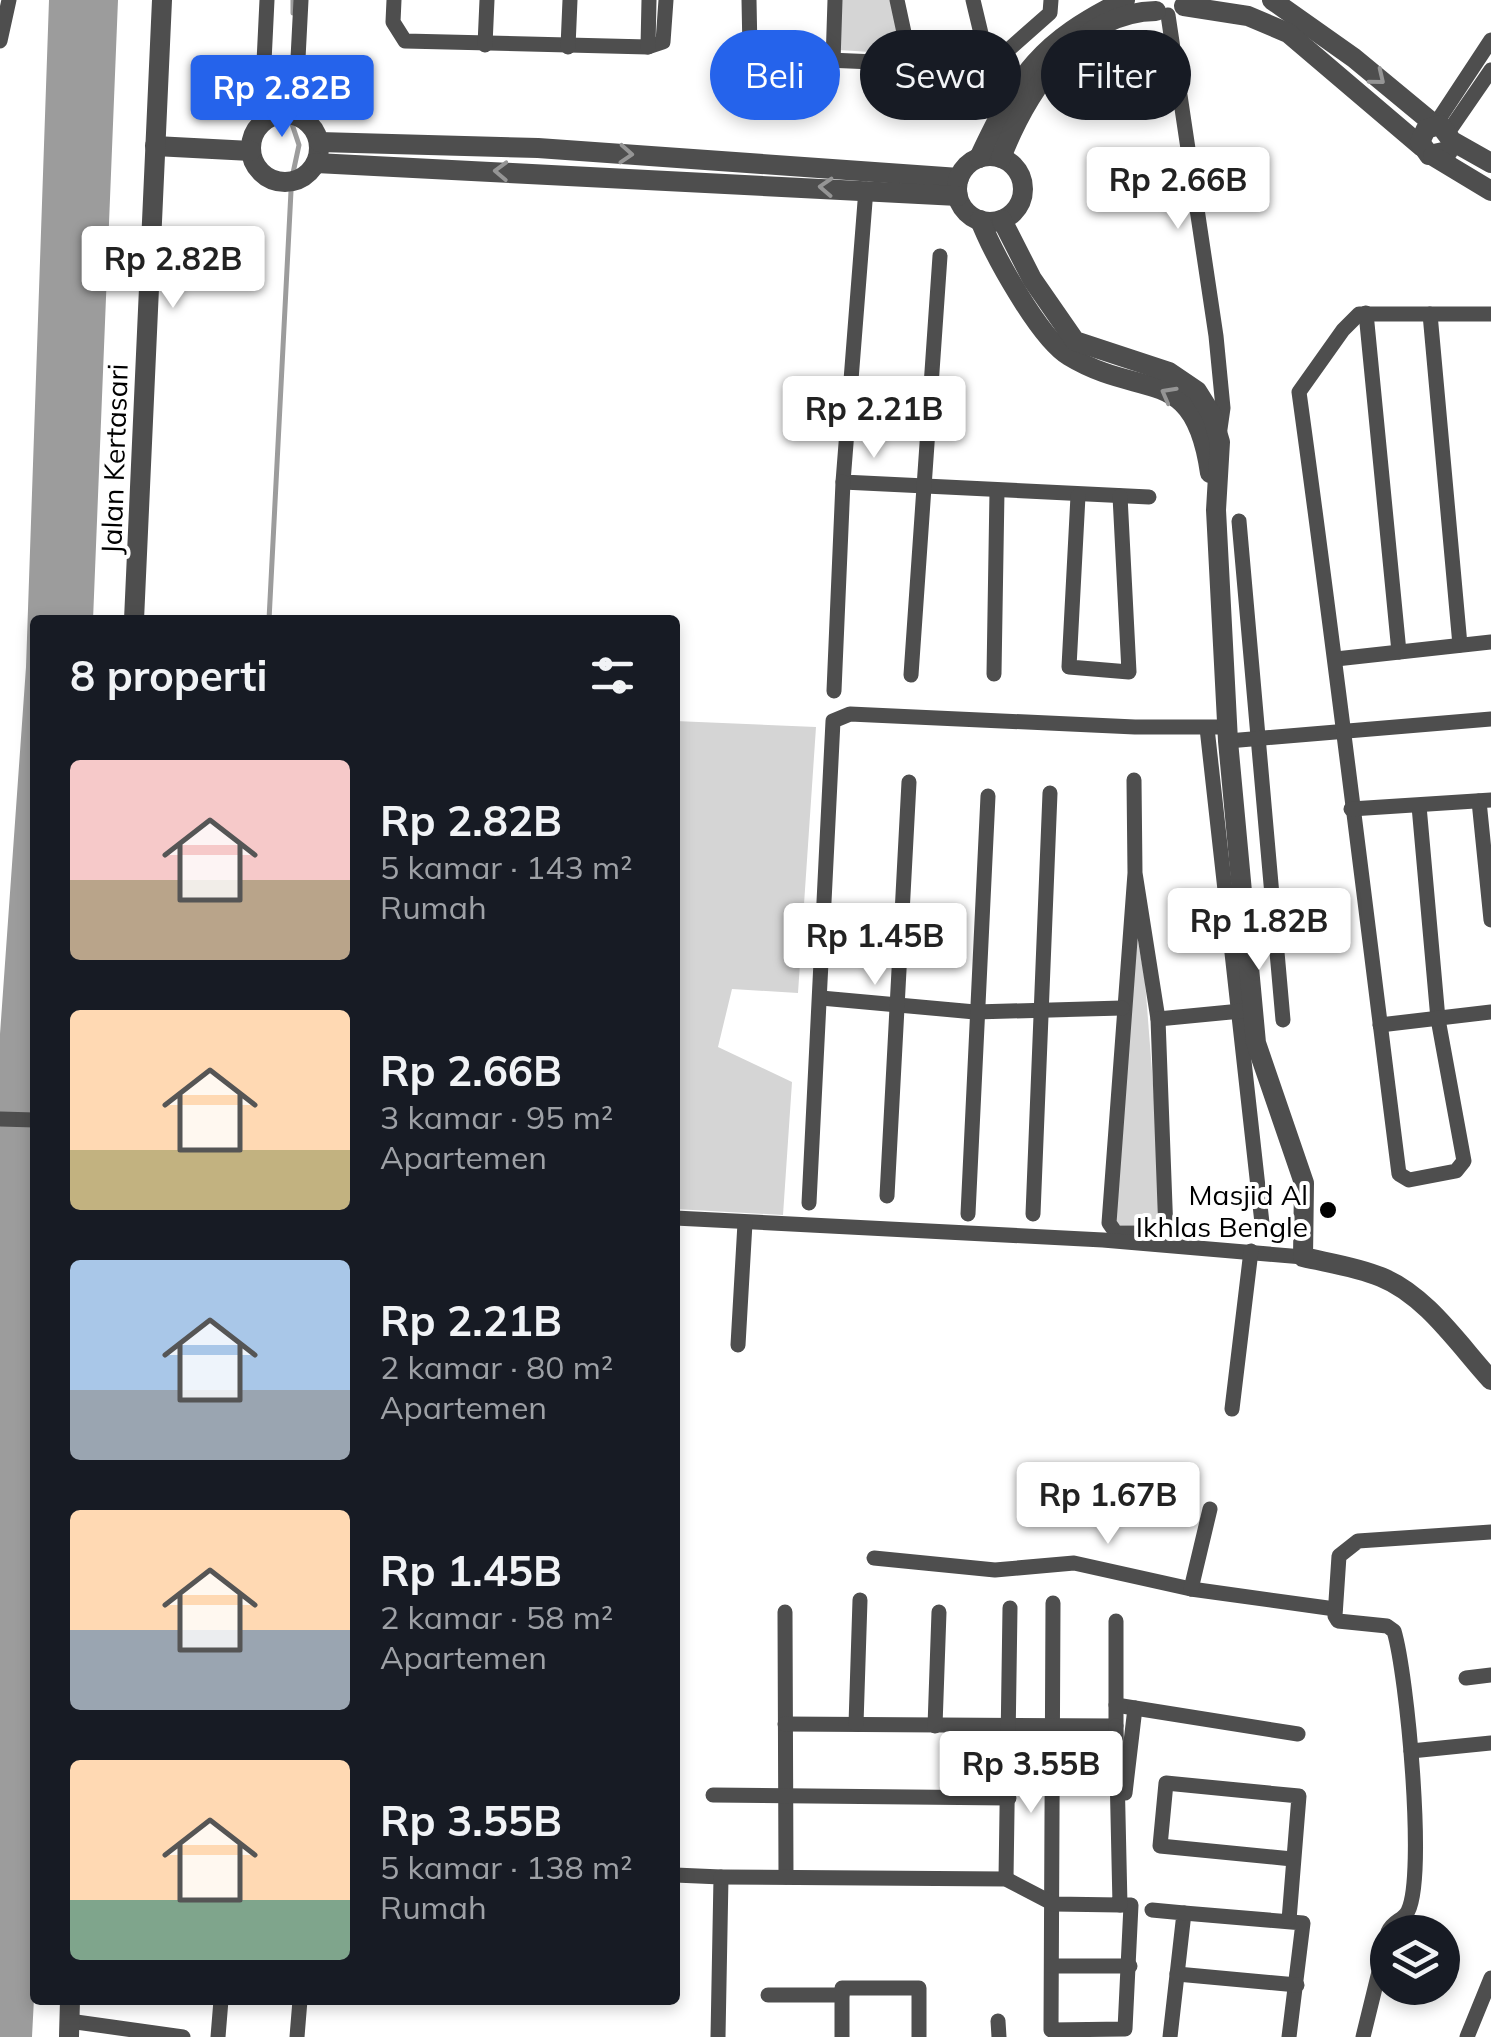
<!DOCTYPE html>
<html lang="id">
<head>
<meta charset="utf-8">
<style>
  :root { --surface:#171b24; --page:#242831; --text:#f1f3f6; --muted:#9ea1a6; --accent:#2563eb }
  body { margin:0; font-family:Mulish,sans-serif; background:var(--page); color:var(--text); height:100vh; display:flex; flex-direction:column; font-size:38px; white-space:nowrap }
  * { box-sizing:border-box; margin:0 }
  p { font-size:32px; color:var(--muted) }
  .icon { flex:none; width:55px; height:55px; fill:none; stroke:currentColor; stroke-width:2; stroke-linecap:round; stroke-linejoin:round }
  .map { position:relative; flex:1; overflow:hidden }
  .panel { position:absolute; left:30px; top:615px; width:650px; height:1390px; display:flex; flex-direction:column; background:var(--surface); border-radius:10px; box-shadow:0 5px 15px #0003 }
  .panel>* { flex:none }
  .top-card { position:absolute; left:710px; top:30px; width:630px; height:90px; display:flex; gap:20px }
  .tools { position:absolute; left:1370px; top:1915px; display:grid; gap:20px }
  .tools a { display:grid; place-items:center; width:90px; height:90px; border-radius:50%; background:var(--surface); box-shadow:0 5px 15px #0003; font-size:50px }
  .price { position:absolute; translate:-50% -85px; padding:0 22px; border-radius:10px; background:#fff; color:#222; font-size:32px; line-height:65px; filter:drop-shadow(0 2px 5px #0008) }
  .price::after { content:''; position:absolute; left:50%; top:60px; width:30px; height:22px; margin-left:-15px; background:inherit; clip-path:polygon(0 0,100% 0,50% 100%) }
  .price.active { background:var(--accent); color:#fff }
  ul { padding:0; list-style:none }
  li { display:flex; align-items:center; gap:30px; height:250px; padding:0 40px }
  li span { display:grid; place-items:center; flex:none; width:280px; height:200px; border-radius:10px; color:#555 }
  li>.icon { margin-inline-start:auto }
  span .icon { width:120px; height:120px; fill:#fffc; stroke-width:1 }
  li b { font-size:42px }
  h2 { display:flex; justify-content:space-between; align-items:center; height:120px; padding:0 40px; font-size:42px }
  .chip { padding:0 35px; border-radius:45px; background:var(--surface); box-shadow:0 5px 15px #0003; font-size:35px; line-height:90px }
  .chip.active { background:var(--accent); color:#fff }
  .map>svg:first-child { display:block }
  .green { fill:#d5d5d5 }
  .water { fill:#9c9c9c }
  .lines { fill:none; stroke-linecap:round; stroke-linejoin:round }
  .stream { stroke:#9c9c9c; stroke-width:5 }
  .minor { stroke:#4e4e4e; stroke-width:15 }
  .tertiary { stroke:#4e4e4e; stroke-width:20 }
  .oneway { stroke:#959595 }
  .poi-dot { fill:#000; stroke:#fff; stroke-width:4 }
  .labels { text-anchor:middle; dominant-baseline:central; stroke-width:8; stroke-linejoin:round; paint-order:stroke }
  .street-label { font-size:28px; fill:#000; stroke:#fff }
  .poi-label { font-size:28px; fill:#000; stroke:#fff; text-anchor:end }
</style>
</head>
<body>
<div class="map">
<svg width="1491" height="2037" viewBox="0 0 1491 2037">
  <rect width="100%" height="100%" fill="#fff"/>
  <g class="green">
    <path d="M840 0H892L903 54 839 50Z"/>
    <path d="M675 721 816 727 798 993 732 989 718 1047 792 1082 783 1215 675 1209Z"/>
    <path d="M1134 918 1145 981 1164 1226 1113 1225Z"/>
  </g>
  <path class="water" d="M49 0H118L93 620H35V1979L32 2037H0V1034L26 667Z"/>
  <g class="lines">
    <g class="stream">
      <path d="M293 13V0"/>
      <path d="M290 78V105"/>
      <path d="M292 124 299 145 293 173"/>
      <path d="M269 620 291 191"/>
    </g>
    <g class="minor">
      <path d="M301 0 297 78 344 101"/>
      <path d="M394 0 393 22 405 41 648 47 663 42 666 0"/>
      <path d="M749 0 750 51 759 57 989 67 1050 13 1051 0"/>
      <path d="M897 0 911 65"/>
      <path d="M973 0 989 67"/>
      <path d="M1168 15 1216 336 1223 408 1219 436"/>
      <path d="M0 41 9 0"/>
      <path d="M485 45 487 0"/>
      <path d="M568 47 570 0"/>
      <path d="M648 47 649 0"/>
      <path d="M833 62 835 0"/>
      <path d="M261 124 267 0"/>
      <path d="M1435 125 1491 40"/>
      <path d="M1449 131 1491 70"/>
      <path d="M866 189 843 482 1149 497"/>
      <path d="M1366 313 1399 652"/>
      <path d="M1430 314 1460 645"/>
      <path d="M1078 496 1069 667 1129 672 1120 496"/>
      <path d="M1239 521 1283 1020"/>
      <path d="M1336 659 1491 642"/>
      <path d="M994 674 997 491"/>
      <path d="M911 675 940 256"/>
      <path d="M834 691 843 482"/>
      <path d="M1207 728 1262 1223"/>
      <path d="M1228 741 1491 719"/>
      <path d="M1134 780 1135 873 1109 1223 1116 1233H1166L1158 1019 1135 873"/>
      <path d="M1479 801 1491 920"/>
      <path d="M1419 806 1438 1019 1464 1161 1456 1171 1409 1180 1399 1174C1366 913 1335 652 1299 392L1343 330 1359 314H1491"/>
      <path d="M1351 809 1491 800"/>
      <path d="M821 998 975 1012 1122 1008"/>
      <path d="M1158 1019 1241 1011"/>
      <path d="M1380 1025 1491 1012"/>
      <path d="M0 1119 35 1120"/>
      <path d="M887 1196 909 782"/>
      <path d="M809 1203 833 721 850 714 1135 727H1228"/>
      <path d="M968 1214 988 796"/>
      <path d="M1033 1214 1050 793"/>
      <path d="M675 1218 1103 1240 1303 1257"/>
      <path d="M738 1345 745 1223"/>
      <path d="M1232 1409 1251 1251"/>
      <path d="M874 1558 995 1570 1074 1563 1191 1589 1335 1609"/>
      <path d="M1191 1589 1210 1509"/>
      <path d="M1053 1603 1051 2030 1125 2029 1131 1905H1120"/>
      <path d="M785 1612 786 1877"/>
      <path d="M1466 1678 1491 1675"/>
      <path d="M1116 1705 1298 1734"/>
      <path d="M785 1724 1116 1726V1621"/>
      <path d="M856 1724 860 1600"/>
      <path d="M935 1726 939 1612"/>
      <path d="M1411 1751 1491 1743"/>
      <path d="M1125 1793 1135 1708"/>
      <path d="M713 1795 1009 1798"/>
      <path d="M675 1875 721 1877 718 2037"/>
      <path d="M721 1877 1006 1879 1054 1904 1120 1905 1116 1726"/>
      <path d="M1006 1879 1010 1608"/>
      <path d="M1152 1910 1184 1913 1170 2037"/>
      <path d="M1184 1913 1303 1923 1289 2037"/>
      <path d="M1289 1920 1299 1796 1166 1783 1160 1846 1292 1859"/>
      <path d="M1388 1932C1393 1920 1403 1921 1408 1911 1426 1875 1407 1674 1394 1631L1387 1626 1338 1621 1335 1616 1339 1556 1358 1541 1491 1532"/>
      <path d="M1053 1966H1130"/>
      <path d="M1177 1974 1297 1985"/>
      <path d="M768 1995H842"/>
      <path d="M69 2021 183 2037"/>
      <path d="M998 2021 999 2037"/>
      <path d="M218 2037 221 2000"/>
      <path d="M297 2037 300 2000"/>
      <path d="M842 2037V1988H919V2037"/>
      <path d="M1363 2037 1388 1935"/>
      <path d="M1467 2037 1491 1978"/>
    </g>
    <g class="tertiary">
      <path d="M1272 0 1354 58 1435 125"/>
      <path d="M1184 6 1248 16 1288 33 1422 147"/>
      <circle cx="285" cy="148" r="34"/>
      <path d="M1452 141 1448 151 1429 155 1420 142 1426 129 1440 125 1452 141 1491 163"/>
      <path d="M319 142 538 148 959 178"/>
      <path d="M155 146 251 151"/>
      <path d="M1433 156 1491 191"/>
      <circle cx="990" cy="189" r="33"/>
      <path d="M979 158C1019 73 1040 42 1125 0"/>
      <path d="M1001 158C1026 93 1077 12 1156 11"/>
      <path d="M316 163 958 196"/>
      <path d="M980 220C993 253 1039 338 1069 356 1143 401 1194 362 1210 473"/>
      <path d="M1002 220 1032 279 1075 341 1169 372 1197 391 1212 415 1220 442 1216 510 1228 741 1256 1043 1304 1183 1303 1257C1329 1263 1357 1267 1381 1277 1426 1295 1459 1345 1491 1380"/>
      <path d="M134 620 162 0"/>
      <path d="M69 2037 70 2000"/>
    </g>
  </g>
  <defs><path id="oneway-chevron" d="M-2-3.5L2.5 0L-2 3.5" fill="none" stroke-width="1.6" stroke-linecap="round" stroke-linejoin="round" transform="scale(2.5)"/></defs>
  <g class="oneway">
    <use href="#oneway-chevron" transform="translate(1378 78) rotate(39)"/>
    <use href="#oneway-chevron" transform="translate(626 154) rotate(4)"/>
    <use href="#oneway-chevron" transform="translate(501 171) rotate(-178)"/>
    <use href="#oneway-chevron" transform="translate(826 187) rotate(-177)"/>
    <use href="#oneway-chevron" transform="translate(1168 394) rotate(-151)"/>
  </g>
  <circle class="poi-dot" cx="1328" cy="1210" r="10"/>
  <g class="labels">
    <g class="street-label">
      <text transform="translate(114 459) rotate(-88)">Jalan Kertasari</text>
    </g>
    <g class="poi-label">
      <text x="1308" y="1194">Masjid Al<tspan x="1308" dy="32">Ikhlas Bengle</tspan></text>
    </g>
  </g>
</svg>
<div class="tools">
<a><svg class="icon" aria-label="layers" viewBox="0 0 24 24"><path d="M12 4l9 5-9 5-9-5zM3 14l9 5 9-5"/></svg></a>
</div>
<b class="price active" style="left:282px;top:140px">Rp 2.82B</b>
<b class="price" style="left:1178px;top:232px">Rp 2.66B</b>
<b class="price" style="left:173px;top:311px">Rp 2.82B</b>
<b class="price" style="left:874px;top:461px">Rp 2.21B</b>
<b class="price" style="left:1259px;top:973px">Rp 1.82B</b>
<b class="price" style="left:875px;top:988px">Rp 1.45B</b>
<b class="price" style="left:1108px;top:1547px">Rp 1.67B</b>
<b class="price" style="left:1031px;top:1816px">Rp 3.55B</b>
<div class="top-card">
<a class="chip active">Beli</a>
<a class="chip">Sewa</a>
<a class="chip">Filter</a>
</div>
<section class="panel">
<h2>8 properti<svg class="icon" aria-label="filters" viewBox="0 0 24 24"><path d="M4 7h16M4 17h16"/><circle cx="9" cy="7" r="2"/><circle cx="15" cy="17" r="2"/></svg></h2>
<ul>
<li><span style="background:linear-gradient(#f6c9c9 60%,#b9a48a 0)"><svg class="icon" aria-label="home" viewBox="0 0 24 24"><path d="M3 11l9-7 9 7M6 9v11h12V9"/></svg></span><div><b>Rp 2.82B</b><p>5 kamar · 143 m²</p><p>Rumah</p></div></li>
<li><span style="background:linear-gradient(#ffd9b3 70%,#c2b280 0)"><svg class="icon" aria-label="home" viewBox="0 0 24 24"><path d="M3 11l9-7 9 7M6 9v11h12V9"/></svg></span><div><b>Rp 2.66B</b><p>3 kamar · 95 m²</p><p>Apartemen</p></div></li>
<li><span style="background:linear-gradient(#a9c7e8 65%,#9aa5b1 0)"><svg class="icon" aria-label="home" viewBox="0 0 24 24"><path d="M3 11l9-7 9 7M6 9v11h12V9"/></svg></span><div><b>Rp 2.21B</b><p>2 kamar · 80 m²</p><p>Apartemen</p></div></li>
<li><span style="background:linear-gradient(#ffd9b3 60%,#9aa5b1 0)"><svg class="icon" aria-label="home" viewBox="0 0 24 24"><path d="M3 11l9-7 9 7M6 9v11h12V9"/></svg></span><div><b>Rp 1.45B</b><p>2 kamar · 58 m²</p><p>Apartemen</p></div></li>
<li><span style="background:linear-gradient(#ffd9b3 70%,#7fa58c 0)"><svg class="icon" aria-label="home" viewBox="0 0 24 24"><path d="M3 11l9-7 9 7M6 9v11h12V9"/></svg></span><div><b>Rp 3.55B</b><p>5 kamar · 138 m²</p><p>Rumah</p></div></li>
</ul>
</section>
</div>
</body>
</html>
